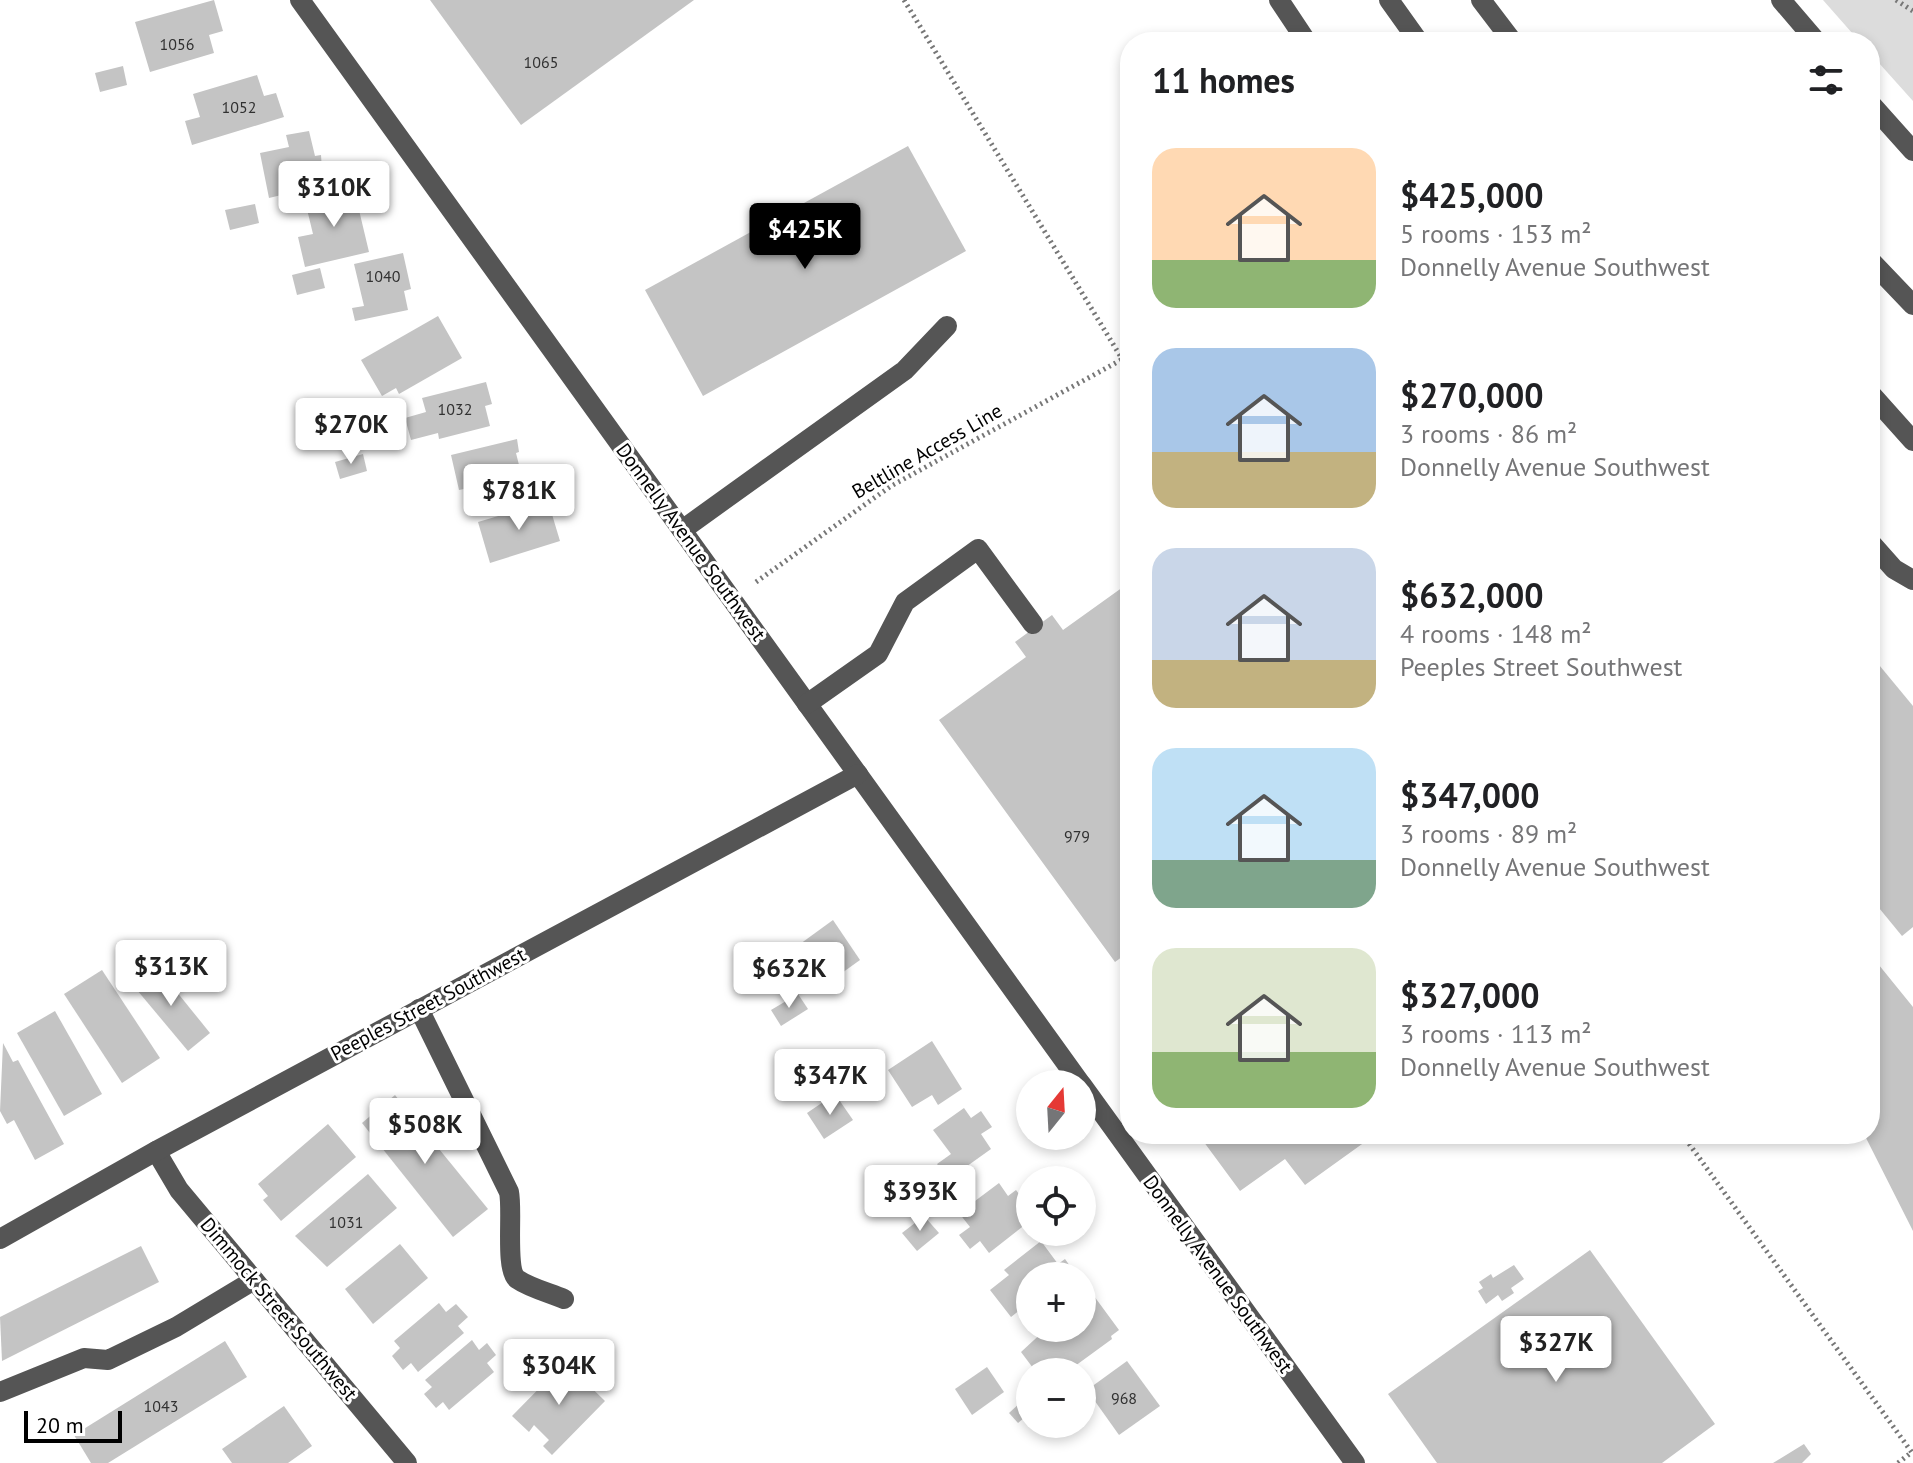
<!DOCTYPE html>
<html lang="en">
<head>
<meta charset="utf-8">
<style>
  :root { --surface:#fff; --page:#f2f2f2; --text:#202124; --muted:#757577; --accent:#000 }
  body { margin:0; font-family:"PT Sans",sans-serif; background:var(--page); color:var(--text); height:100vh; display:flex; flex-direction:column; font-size:30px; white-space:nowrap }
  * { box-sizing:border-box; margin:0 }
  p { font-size:26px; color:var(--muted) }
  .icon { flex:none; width:44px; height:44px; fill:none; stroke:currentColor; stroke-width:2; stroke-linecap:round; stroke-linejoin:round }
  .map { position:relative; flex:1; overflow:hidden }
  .panel { position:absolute; left:1120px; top:32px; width:760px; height:1112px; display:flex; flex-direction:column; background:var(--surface); border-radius:32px; box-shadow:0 4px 12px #0003 }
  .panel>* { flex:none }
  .needle { width:52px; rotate:18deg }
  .controls { position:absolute; left:1016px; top:1070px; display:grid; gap:16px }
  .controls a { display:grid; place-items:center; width:80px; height:80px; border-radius:50%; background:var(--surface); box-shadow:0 4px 12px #0003; font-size:40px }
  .scale { position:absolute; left:24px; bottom:20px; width:98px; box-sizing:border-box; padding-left:8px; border:4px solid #000; border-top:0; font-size:22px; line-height:28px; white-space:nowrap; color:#000; -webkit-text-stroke:6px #fff; paint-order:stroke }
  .price { position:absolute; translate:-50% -68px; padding:0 18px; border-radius:8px; background:#fff; color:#222; font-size:26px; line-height:52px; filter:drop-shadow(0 2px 4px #0008) }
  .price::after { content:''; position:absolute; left:50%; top:48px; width:24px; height:18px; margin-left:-12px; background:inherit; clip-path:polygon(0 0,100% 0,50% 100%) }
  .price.active { background:var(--accent); color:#fff }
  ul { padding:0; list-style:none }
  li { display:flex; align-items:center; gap:24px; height:200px; padding:0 32px }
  li span { display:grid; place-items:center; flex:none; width:224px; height:160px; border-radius:24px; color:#555 }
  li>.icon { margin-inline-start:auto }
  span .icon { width:96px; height:96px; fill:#fffc; stroke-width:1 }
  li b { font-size:34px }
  h2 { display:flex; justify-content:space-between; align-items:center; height:96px; padding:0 32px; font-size:34px }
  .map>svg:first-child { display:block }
  .green { fill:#dcdcdc }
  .building { fill:#c4c4c4 }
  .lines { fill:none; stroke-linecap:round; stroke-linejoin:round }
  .path { stroke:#777; stroke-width:5; stroke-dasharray:2 4; stroke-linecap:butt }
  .minor { stroke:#555; stroke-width:20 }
  .labels { text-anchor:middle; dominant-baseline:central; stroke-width:6; stroke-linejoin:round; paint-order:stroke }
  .number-label { font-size:16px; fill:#313131 }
  .street-label { font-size:20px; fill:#000; stroke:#fff }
</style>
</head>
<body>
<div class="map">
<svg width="1913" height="1463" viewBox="0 0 1913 1463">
  <rect width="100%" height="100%" fill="#fff"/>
  <path class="green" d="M1823 0H1913V101L1870 53V42H1860Z"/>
  <g class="building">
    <path d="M214 0 223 31 209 35 214 53 150 72 135 22Z"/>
    <path d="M430 0H694L521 125Z"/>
    <path d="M123 66 127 85 100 92 95 73Z"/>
    <path d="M257 75 264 96 276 93 284 117 192 145 185 121 200 117 193 94Z"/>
    <path d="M309 131 315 156 321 155 323 185 269 198 260 153 289 147 286 135Z"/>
    <path d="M908 146 966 251 703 396 645 290Z"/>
    <path d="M354 189 369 252 305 267 298 237 313 234 305 201Z"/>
    <path d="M255 204 259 223 230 230 225 210Z"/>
    <path d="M403 253 411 289 404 291 408 310 355 321 352 308 364 306 354 264Z"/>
    <path d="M320 268 325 288 297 295 292 275Z"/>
    <path d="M438 316 462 358 399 394 396 388 382 396 361 360Z"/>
    <path d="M486 382 492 404 485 406 490 426 439 439 438 433 411 440 405 418 426 412 422 398Z"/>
    <path d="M517 439 519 452 516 453 523 481 470 494 469 488 459 490 451 455Z"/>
    <path d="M363 454 367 471 340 479 335 462Z"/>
    <path d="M548 501 560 541 490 563 478 522Z"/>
    <path d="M1130 582V951L1115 962 939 720 1026 657 1015 642 1052 615 1063 630Z"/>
    <path d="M1870 654 1913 706V927L1902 936 1870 897Z"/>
    <path d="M833 920 860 960 828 983 800 944Z"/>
    <path d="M1870 954 1913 1007V1231L1864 1134H1870Z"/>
    <path d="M155 965 210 1033 188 1051 132 984Z"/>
    <path d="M102 970 160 1058 122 1083 64 994Z"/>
    <path d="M798 994 808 1009 781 1026 771 1010Z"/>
    <path d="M55 1011 102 1094 64 1116 17 1033Z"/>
    <path d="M932 1041 962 1089 938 1105 932 1095 912 1107 888 1070Z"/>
    <path d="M3 1043 13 1062 18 1060 64 1144 35 1160 14 1120 7 1124 0 1111Z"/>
    <path d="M835 1094 853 1120 824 1139 807 1113Z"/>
    <path d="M395 1095 488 1209 453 1237 362 1123Z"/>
    <path d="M964 1108 971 1118 981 1111 992 1127 981 1134 991 1149 949 1179 937 1164 951 1154 933 1130Z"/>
    <path d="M328 1124 356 1157 281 1221 263 1200 268 1196 258 1184Z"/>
    <path d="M1198 1134H1376L1305 1185 1285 1159 1240 1191Z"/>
    <path d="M368 1174 397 1208 327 1267 295 1236Z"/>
    <path d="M999 1183 1008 1196 1016 1190 1028 1206 1018 1213 1026 1224 989 1253 980 1241 970 1249 959 1235 970 1227 959 1213Z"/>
    <path d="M924 1216 939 1233 917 1251 902 1233Z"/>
    <path d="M1041 1241 1058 1264 1065 1259 1077 1276H1030V1302L1011 1317 990 1290 1009 1275 1004 1270Z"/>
    <path d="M400 1244 428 1278 373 1324 345 1289Z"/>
    <path d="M141 1246 159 1282 2 1361 0 1317Z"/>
    <path d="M1590 1250 1715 1424 1662 1463H1437L1388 1394Z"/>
    <path d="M1514 1265 1524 1279 1511 1288 1514 1293 1502 1301 1498 1295 1486 1304 1478 1291 1483 1288 1479 1282 1491 1274 1493 1278Z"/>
    <path d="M1094 1296 1119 1330 1111 1336 1112 1339 1075 1366 1080 1372H1036L1021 1352 1047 1328H1082V1303Z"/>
    <path d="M439 1303 446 1312 456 1304 468 1317 458 1326 464 1333 418 1372 411 1363 403 1370 392 1356 400 1348 394 1341Z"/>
    <path d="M472 1340 479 1350 487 1343 496 1355 487 1363 494 1372 449 1410 443 1402 436 1408 424 1394 432 1387 425 1380Z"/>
    <path d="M225 1341 247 1377 108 1463H91L74 1435Z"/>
    <path d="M1127 1361 1160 1406 1119 1435 1087 1390Z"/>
    <path d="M565 1362 605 1401 552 1455 543 1446 549 1440 534 1425 529 1432 512 1416Z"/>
    <path d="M987 1367 1004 1392 972 1415 955 1389Z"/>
    <path d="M1021 1402 1030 1413 1018 1423 1009 1413Z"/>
    <path d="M284 1406 312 1446 288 1463H232L222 1449Z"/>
    <path d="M1804 1444 1811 1454 1802 1463H1773Z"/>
  </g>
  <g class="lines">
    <g class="path">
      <path d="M904 0 1130 372"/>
      <path d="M1896 0 1913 11"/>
      <path d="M756 582 891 486 1121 360"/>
      <path d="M1682 1134 1913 1454"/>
      <path d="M1898 1463 1912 1452"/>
    </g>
    <g class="minor">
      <path d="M300 0 1081 1084"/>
      <path d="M1279 0 1307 42"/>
      <path d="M1389 0 1419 42"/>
      <path d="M1481 0 1513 42"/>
      <path d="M1781 0 1817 42"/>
      <path d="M1870 103 1913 151"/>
      <path d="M1870 260 1913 305"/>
      <path d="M1870 393 1913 441"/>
      <path d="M682 530 905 370 947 326"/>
      <path d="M1870 542 1894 569 1913 580"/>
      <path d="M807 704 878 654 905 602 978 549 1033 624"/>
      <path d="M419 1009 509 1192C513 1211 505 1269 517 1279 530 1288 550 1293 564 1299"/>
      <path d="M1082 1085 1355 1463"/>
      <path d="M156 1151 179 1190 407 1463"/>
      <path d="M0 1239 156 1151 858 774"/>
      <path d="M0 1392 84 1358 108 1360 176 1327 254 1280"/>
    </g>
  </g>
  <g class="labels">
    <g class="number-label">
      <text x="177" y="44">1056</text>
      <text x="541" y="62">1065</text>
      <text x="239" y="107">1052</text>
      <text x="383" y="276">1040</text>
      <text x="455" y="409">1032</text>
      <text x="1077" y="836">979</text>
      <text x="346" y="1222">1031</text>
      <text x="1124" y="1398">968</text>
      <text x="161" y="1406">1043</text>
    </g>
    <g class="street-label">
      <text transform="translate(927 451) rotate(-30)">Beltline Access Line</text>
      <text transform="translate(691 542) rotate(54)">Donnelly Avenue Southwest</text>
      <text transform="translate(428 1004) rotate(-28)">Peeples Street Southwest</text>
      <text transform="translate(1218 1274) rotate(54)">Donnelly Avenue Southwest</text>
      <text transform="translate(279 1309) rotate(50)">Dimmock Street Southwest</text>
    </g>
  </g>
</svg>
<div class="controls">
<a><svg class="needle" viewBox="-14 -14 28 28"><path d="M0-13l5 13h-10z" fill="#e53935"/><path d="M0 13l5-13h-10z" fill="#757577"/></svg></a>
<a><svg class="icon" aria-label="locate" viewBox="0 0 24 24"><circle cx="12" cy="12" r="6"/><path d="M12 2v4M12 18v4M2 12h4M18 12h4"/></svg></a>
<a>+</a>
<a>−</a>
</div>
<div class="scale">20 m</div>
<b class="price" style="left:334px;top:229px">$310K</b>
<b class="price active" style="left:805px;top:271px">$425K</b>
<b class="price" style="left:351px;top:466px">$270K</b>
<b class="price" style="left:519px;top:532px">$781K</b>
<b class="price" style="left:171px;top:1008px">$313K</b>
<b class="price" style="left:789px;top:1010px">$632K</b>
<b class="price" style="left:830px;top:1117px">$347K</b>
<b class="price" style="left:425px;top:1166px">$508K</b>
<b class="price" style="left:920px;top:1233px">$393K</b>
<b class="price" style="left:1556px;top:1384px">$327K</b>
<b class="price" style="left:559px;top:1407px">$304K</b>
<section class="panel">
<h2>11 homes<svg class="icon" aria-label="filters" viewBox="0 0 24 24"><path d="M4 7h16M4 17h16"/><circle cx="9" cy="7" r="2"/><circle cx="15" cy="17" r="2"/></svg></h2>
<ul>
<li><span style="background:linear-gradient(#ffd9b3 70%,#8fb573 0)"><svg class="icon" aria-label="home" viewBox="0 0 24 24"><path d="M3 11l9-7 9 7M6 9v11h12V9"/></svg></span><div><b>$425,000</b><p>5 rooms · 153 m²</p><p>Donnelly Avenue Southwest</p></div></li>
<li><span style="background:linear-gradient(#a9c7e8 65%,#c2b280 0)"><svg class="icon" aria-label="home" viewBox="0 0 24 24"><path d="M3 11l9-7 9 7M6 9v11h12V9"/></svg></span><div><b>$270,000</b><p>3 rooms · 86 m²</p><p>Donnelly Avenue Southwest</p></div></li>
<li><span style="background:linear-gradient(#c9d6e8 70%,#c2b280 0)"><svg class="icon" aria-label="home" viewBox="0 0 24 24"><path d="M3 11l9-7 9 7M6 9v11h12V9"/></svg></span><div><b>$632,000</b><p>4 rooms · 148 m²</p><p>Peeples Street Southwest</p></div></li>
<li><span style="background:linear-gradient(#bfe0f5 70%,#7fa58c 0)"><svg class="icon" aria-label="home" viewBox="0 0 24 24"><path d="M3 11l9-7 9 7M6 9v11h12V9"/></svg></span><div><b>$347,000</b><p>3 rooms · 89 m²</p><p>Donnelly Avenue Southwest</p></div></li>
<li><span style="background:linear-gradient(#dfe7d0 65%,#8fb573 0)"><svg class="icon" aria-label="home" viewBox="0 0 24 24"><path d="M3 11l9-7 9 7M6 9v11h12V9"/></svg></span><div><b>$327,000</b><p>3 rooms · 113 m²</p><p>Donnelly Avenue Southwest</p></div></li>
</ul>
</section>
</div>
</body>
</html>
